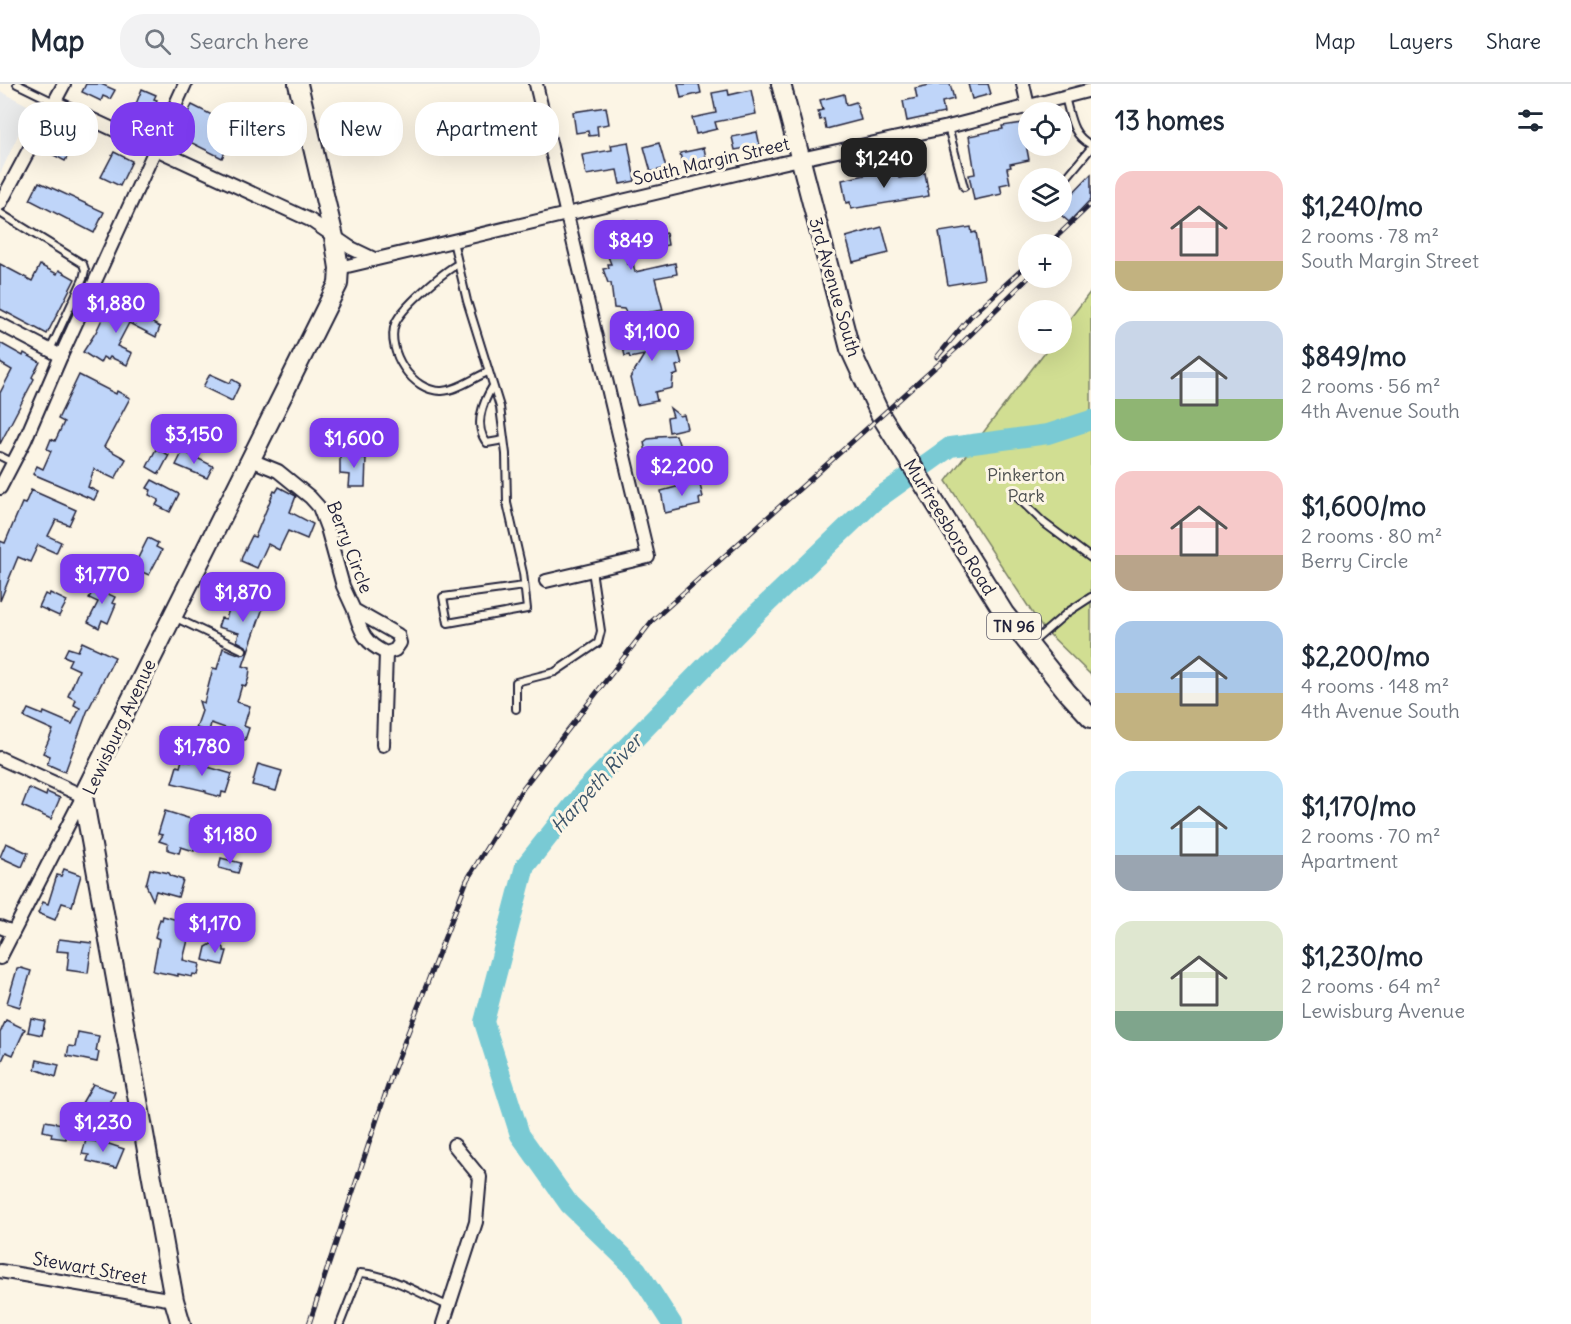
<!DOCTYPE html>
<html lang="en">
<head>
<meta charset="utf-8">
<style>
  :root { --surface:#fff; --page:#f2f2f3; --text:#1f2937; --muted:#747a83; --line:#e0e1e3; --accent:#7c3aed }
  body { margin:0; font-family:Delius,sans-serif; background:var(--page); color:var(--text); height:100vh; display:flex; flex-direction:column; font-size:22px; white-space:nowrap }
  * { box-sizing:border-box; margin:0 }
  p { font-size:20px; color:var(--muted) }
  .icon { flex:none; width:33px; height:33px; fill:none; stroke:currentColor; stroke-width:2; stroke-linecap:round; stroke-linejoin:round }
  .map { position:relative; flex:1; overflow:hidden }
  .sheet { display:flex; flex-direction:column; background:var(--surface); width:480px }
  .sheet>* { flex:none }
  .guide { position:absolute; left:18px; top:18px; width:570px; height:54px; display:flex; gap:12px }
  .buttons { position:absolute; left:1018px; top:18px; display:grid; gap:12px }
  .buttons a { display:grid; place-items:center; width:54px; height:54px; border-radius:50%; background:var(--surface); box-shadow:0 6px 24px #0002; font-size:30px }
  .price { position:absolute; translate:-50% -51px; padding:0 14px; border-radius:12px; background:var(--accent); color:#fff; font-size:20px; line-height:39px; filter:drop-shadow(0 2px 3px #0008) }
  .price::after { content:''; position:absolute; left:50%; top:36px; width:18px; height:14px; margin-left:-9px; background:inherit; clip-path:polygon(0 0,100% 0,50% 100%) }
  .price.active { background:#222; color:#fff }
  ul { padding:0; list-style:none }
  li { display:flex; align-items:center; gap:18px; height:150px; padding:0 24px }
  li span { display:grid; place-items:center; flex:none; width:168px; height:120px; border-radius:18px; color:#555 }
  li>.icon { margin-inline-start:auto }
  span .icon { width:72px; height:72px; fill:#fffc; stroke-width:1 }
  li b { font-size:26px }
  h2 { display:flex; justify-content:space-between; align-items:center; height:72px; padding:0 24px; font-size:26px }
  .chip { padding:0 21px; border-radius:24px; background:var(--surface); box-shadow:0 6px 24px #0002; font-size:21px; line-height:54px }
  .chip.active { background:var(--accent); color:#fff }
  header { display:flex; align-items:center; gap:36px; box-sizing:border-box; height:84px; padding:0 30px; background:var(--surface); border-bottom:2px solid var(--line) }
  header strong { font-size:28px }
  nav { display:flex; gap:33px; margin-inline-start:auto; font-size:21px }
  .search { width:420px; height:54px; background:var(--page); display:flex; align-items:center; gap:15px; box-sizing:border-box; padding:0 21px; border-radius:24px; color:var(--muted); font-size:22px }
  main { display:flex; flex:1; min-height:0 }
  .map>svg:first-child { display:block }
  .built { fill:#eaebeb }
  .green { fill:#d1de92; stroke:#7a8066; stroke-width:1.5 }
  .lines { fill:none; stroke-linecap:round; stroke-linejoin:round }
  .river { stroke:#79cad4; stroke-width:20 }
  .building { fill:#bfd5f9; stroke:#22223b; stroke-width:1.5 }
  .service-casing { stroke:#22223b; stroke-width:10 }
  .minor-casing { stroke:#22223b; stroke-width:16 }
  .primary-casing { stroke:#22223b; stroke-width:22 }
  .service { stroke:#fcf5e5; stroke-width:6 }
  .minor { stroke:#fcf5e5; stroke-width:12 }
  .primary { stroke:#fcf5e5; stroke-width:18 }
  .rail-casing { stroke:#22223b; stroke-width:5 }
  .rail { stroke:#fcf5e5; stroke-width:3; stroke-dasharray:9; stroke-linecap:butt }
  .labels { text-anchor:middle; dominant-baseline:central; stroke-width:6; stroke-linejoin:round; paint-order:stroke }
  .shield { fill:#fcf5e5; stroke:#63616e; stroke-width:1.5 }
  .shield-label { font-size:16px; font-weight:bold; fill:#22223b }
  .street-label { font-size:18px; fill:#22223b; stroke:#fcf5e5 }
  .park-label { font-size:18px; fill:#4e5151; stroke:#fcf5e5 }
  .water-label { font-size:20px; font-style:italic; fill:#3c5469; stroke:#fcf5e5 }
</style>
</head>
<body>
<header>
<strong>Map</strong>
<div class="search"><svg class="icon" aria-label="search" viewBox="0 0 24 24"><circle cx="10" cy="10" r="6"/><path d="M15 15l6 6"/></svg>Search here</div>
<nav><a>Map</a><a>Layers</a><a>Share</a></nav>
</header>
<main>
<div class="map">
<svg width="1091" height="1240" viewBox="0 0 1091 1240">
  <rect width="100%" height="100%" fill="#fcf5e5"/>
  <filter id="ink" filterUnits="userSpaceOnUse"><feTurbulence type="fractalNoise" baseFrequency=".0167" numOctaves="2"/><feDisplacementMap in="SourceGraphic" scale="12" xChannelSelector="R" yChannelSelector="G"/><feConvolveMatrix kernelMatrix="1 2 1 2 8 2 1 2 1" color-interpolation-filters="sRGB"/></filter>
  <g filter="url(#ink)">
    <path class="built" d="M0 7 31 23 0 90Z"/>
    <path class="green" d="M1091 207V591L1041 542 946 397 1051 260H1062V245Z"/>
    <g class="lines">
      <path class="river" d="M672 1240 637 1186 569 1120 520 1051 484 938 525 782 586 705 754 532 873 418 950 363 1048 350 1091 336"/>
    </g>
    <g class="building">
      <path d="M86 0H101L115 6 110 15 103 12 101 17 82 8Z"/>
      <path d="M678 0H699L701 9 681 14Z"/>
      <path d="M935 0H950L954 15 942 18 944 29 907 37 903 17 917 14 915 4Z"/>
      <path d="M968 0H988L991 10 972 15Z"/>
      <path d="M142 5 156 11 154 15 157 16 149 38 132 30Z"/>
      <path d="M728 6 729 11 751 6 756 30 715 38 717 45 696 50 692 34 716 29 712 9Z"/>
      <path d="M844 10 846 21 856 18 861 36 826 45 824 35 820 36 818 27 823 26 820 16Z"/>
      <path d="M192 21 212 31 214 33 212 37 235 48 222 74 176 51Z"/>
      <path d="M606 23 609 40 597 42 598 51 589 52 588 47 576 49 573 28Z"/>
      <path d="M1022 39 1029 76 1010 80 1011 83 1007 84 1010 99 1000 101 1002 110 974 116 969 91 975 90 969 52 1003 45 1002 42Z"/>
      <path d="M60 42 78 52 65 77 46 67Z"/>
      <path d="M757 48 761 67 747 69 746 64 735 66 732 53Z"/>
      <path d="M628 58 635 97 620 100 617 86 586 91 582 71 612 66 611 61Z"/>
      <path d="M659 59 666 84 651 88 644 63Z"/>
      <path d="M704 64 707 79 683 83 680 69Z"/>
      <path d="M114 68 132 77 120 102 101 93Z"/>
      <path d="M897 84 899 94 925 89 929 112 851 125 850 118 846 119 842 96Z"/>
      <path d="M1091 90V115L1069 138 1062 132V120Z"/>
      <path d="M39 98 104 128 94 149 30 116Z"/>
      <path d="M625 136 626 140 638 137 640 140 643 159 628 161V180L633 179 635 188 675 179 677 190 655 194 663 226 628 232 624 225 614 224 611 199H608L603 185 609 184 608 180H611L598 147H602L601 144 606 143 605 139Z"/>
      <path d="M882 143 889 169 853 178 846 153Z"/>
      <path d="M971 143 972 149 976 148 984 195 948 201 939 148Z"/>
      <path d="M666 149 668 161 653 164 649 154Z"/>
      <path d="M0 180 32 197 40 181 57 190 59 186 75 195 47 250 0 225Z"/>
      <path d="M111 216 160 243 156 253 129 239 117 262 132 269 127 281 110 273 108 276 103 273 100 279 83 268 96 248Z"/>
      <path d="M648 245 650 252 678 247 682 261 677 262 682 280 676 282 678 290 673 292 672 304 655 308 657 317 637 321 630 294 644 271 630 274 629 271 625 272 620 251Z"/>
      <path d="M0 259 23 272 24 269 40 278 32 293 34 295 0 360V309L12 286 0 279Z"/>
      <path d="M210 290 230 299 232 295 240 300 232 317 203 303Z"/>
      <path d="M79 291 116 310 117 307 130 314 104 363 126 375 115 395 94 385 88 403 98 408 94 416 33 390 37 382 43 385 51 367 47 365 51 355 55 357 64 338 58 335Z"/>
      <path d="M670 324 680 332 684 331 687 344 669 348 667 334 673 333Z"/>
      <path d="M676 351 680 363 673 365 666 375 648 380 644 358 648 355 657 354V352Z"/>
      <path d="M156 365 169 371 159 390 147 383Z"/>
      <path d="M183 367 213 382 207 394 176 381Z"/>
      <path d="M346 369H357V373L366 374 365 403H349L350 391 340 390V371Z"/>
      <path d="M152 396 179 410 170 428 156 421 159 416 149 411 151 406 147 404Z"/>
      <path d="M699 397 703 413 699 415 700 421 665 429 661 407Z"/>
      <path d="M279 403 296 412 290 428 313 440 307 455 288 447 279 466 268 460 257 484 241 477 242 472 252 452 255 453 274 407 276 408Z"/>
      <path d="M31 406 76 426 69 441 56 436 48 452 61 458 56 469 38 461 30 478 18 473 0 517V457L5 459 22 419 25 420Z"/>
      <path d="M148 454 158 459 156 463 162 466 149 491 133 484Z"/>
      <path d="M103 495 111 499 106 509 115 513 112 519 116 520 108 539 102 536 99 544 88 538 98 518 89 514 94 505 98 506Z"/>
      <path d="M50 509 67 517 59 532 39 523 45 510 49 512Z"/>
      <path d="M247 519 263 524 248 567 246 562 237 557 239 549 218 543 221 534 226 535 229 525 244 528Z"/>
      <path d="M82 558 115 573 87 628 65 688 47 680 50 672 43 669 53 646 24 633 28 625 43 631 44 628 72 640 80 624 74 621 76 616 68 612 79 586 68 581 71 575 64 572 68 564 78 567Z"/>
      <path d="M223 564 241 571 248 568 243 582 250 584 249 593 246 602 242 601 237 618 250 622 244 642 249 644 245 656 226 651 228 645 211 639 209 648 196 644 202 627 199 617 204 619 213 584 217 585Z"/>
      <path d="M194 670 203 673 201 681 232 690 226 709 222 708 221 713 206 709V707L172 699 177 682 180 683 182 676 191 678Z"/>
      <path d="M258 680 282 687 276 707 252 701Z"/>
      <path d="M29 704 46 712 47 708 60 714 51 735 22 722Z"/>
      <path d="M165 727 220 744 214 765 196 760 194 767 181 763 179 769 168 766V760L159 757 163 751 158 750Z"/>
      <path d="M6 759 28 769 22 783 0 773Z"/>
      <path d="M221 774 241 779 238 789 219 784Z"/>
      <path d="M64 785 81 791 72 822 62 819 55 836 38 829 43 818 48 820 57 791 61 792Z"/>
      <path d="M150 785 169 789 171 792 183 796 178 813 156 807 153 816 146 801Z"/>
      <path d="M163 832 192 840 183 876 200 880 198 891 193 890 192 893 178 890V892L153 887 159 855 155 853 160 835 162 836Z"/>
      <path d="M59 855 92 859 88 889 67 886 69 868 57 867Z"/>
      <path d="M213 859 221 861 224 864V867H227L223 881 203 876 206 863Z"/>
      <path d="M21 884 31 887 20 923 7 919 17 885Z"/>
      <path d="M31 934 45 937 42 951 28 948Z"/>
      <path d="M6 936 25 945 13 971 6 968 0 981V949Z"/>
      <path d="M78 948 99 952 96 967 99 968 97 978 67 972 69 962 75 963Z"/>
      <path d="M37 976 59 981 56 993 35 985Z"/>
      <path d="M93 1000 115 1008 105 1030 82 1019Z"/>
      <path d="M45 1037 69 1041 66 1055 51 1053 52 1049 43 1047Z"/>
      <path d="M86 1056 106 1059 124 1065 116 1084 87 1077 89 1071 82 1070Z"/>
    </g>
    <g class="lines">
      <g class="service-casing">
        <g id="service">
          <path d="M17 0 54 18"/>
          <path d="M1065 13C1071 34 1071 50 1091 61"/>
          <path d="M948 43 964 103"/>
          <path d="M1062 99 1091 64"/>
          <path d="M0 129 83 180 85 186 83 195 50 266"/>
          <path d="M453 157 467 217 500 323 506 370 507 419 523 489 527 525 448 539 443 513 524 502"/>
          <path d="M458 180C443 188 401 224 395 240 386 267 412 308 442 307 458 306 473 294 488 288"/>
          <path d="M493 302C483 318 473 342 487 359L504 356"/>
          <path d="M0 372 12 378"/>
          <path d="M1018 414 1044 439 1091 474"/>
          <path d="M176 534 243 566"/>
          <path d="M1032 559 1068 528 1091 513"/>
          <path d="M516 625V598L555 588 598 559 601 547 592 486"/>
          <path d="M340 1240 360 1189C389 1190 422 1211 448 1222"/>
        </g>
      </g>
      <g class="minor-casing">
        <g id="minor">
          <path d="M536 0 648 473 546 497"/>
          <path d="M1023 0 1028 22"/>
          <path d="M54 18 310 136 351 164 374 175"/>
          <path d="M0 120 64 0"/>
          <path d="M339 184 782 79 948 43 1091 6"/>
          <path d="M0 240 61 272"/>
          <path d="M251 376 278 387 310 413 319 423 327 444 343 502 354 526 398 551 400 559 395 566 386 569C364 559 361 548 354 526"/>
          <path d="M0 404 25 356 61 272 185 0"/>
          <path d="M383 661 386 569"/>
          <path d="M0 674 83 712 0 874"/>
          <path d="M0 843 13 848"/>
          <path d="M0 1187 174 1216"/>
          <path d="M443 1240 476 1138 480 1093 454 1061"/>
        </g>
      </g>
      <g class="primary-casing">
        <g id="primary">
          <path d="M781 0 850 265 881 332 1004 529 1067 608 1091 634"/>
          <path d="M181 1240 174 1216 83 712 338 200 339 184 334 153 298 0"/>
        </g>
      </g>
      <use href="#service" class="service"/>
      <use href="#minor" class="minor"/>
      <use href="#primary" class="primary"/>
      <g class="rail-casing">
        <g id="rail">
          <path d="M1049 160 1091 120"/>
          <path d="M937 273 970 233 1029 179"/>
          <path d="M309 1240 392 990 467 796 523 704 652 537 959 262 1029 193"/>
        </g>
      </g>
      <use href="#rail" class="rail"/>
    </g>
  </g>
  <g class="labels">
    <rect class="shield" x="987" y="529" width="54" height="26" rx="4.5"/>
    <g class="shield-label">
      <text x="1014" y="542">TN 96</text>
    </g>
    <g class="street-label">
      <text transform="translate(711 77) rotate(-13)">South Margin Street</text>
      <text transform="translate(835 203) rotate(74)">3rd Avenue South</text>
      <text transform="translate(950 443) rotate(58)">Murfreesboro Road</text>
      <text transform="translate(350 463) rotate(69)">Berry Circle</text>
      <text transform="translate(119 643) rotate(-65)">Lewisburg Avenue</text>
      <text transform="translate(90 1184) rotate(10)">Stewart Street</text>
    </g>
    <g class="park-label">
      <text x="1026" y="390">Pinkerton<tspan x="1026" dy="21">Park</tspan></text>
    </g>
    <g class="water-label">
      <text transform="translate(596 699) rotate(-48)">Harpeth River</text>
    </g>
  </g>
</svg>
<div class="buttons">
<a><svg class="icon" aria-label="locate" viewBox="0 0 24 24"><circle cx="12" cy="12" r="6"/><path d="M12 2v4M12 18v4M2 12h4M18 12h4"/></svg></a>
<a><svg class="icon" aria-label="layers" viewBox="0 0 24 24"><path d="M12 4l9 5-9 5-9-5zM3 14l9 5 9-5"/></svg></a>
<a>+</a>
<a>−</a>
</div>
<b class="price active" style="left:884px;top:105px">$1,240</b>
<b class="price" style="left:631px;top:187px">$849</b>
<b class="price" style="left:116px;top:250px">$1,880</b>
<b class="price" style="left:652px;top:278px">$1,100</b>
<b class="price" style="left:194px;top:381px">$3,150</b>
<b class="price" style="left:354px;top:385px">$1,600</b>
<b class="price" style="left:682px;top:413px">$2,200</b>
<b class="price" style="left:102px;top:521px">$1,770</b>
<b class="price" style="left:243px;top:539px">$1,870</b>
<b class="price" style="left:202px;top:693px">$1,780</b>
<b class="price" style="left:230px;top:781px">$1,180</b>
<b class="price" style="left:215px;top:870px">$1,170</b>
<b class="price" style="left:103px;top:1069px">$1,230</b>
<div class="guide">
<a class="chip">Buy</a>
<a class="chip active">Rent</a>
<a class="chip">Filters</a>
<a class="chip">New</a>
<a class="chip">Apartment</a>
</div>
</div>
<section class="sheet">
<h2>13 homes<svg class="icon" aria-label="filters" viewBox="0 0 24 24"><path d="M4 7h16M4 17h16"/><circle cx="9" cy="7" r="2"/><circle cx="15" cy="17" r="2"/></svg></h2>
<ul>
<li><span style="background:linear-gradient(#f6c9c9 75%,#c2b280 0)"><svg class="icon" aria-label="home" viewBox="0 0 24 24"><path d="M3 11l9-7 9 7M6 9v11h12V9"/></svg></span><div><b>$1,240/mo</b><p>2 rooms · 78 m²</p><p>South Margin Street</p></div></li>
<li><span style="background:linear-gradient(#c9d6e8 65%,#8fb573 0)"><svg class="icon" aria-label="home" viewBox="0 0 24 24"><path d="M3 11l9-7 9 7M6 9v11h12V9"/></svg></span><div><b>$849/mo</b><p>2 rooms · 56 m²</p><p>4th Avenue South</p></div></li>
<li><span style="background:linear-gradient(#f6c9c9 70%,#b9a48a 0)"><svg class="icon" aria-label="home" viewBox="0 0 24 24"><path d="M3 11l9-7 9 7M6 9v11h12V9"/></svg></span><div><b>$1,600/mo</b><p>2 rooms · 80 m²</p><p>Berry Circle</p></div></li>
<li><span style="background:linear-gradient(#a9c7e8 60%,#c2b280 0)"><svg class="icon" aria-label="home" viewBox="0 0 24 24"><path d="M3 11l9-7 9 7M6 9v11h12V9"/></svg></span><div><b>$2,200/mo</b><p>4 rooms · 148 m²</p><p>4th Avenue South</p></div></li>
<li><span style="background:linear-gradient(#bfe0f5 70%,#9aa5b1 0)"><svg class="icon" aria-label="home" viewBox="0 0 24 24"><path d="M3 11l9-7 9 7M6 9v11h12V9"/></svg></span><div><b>$1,170/mo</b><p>2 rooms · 70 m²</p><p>Apartment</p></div></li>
<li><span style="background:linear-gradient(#dfe7d0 75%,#7fa58c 0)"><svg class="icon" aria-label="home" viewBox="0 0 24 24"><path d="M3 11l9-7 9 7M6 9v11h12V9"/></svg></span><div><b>$1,230/mo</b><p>2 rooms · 64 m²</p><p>Lewisburg Avenue</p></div></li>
</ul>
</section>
</main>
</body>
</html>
